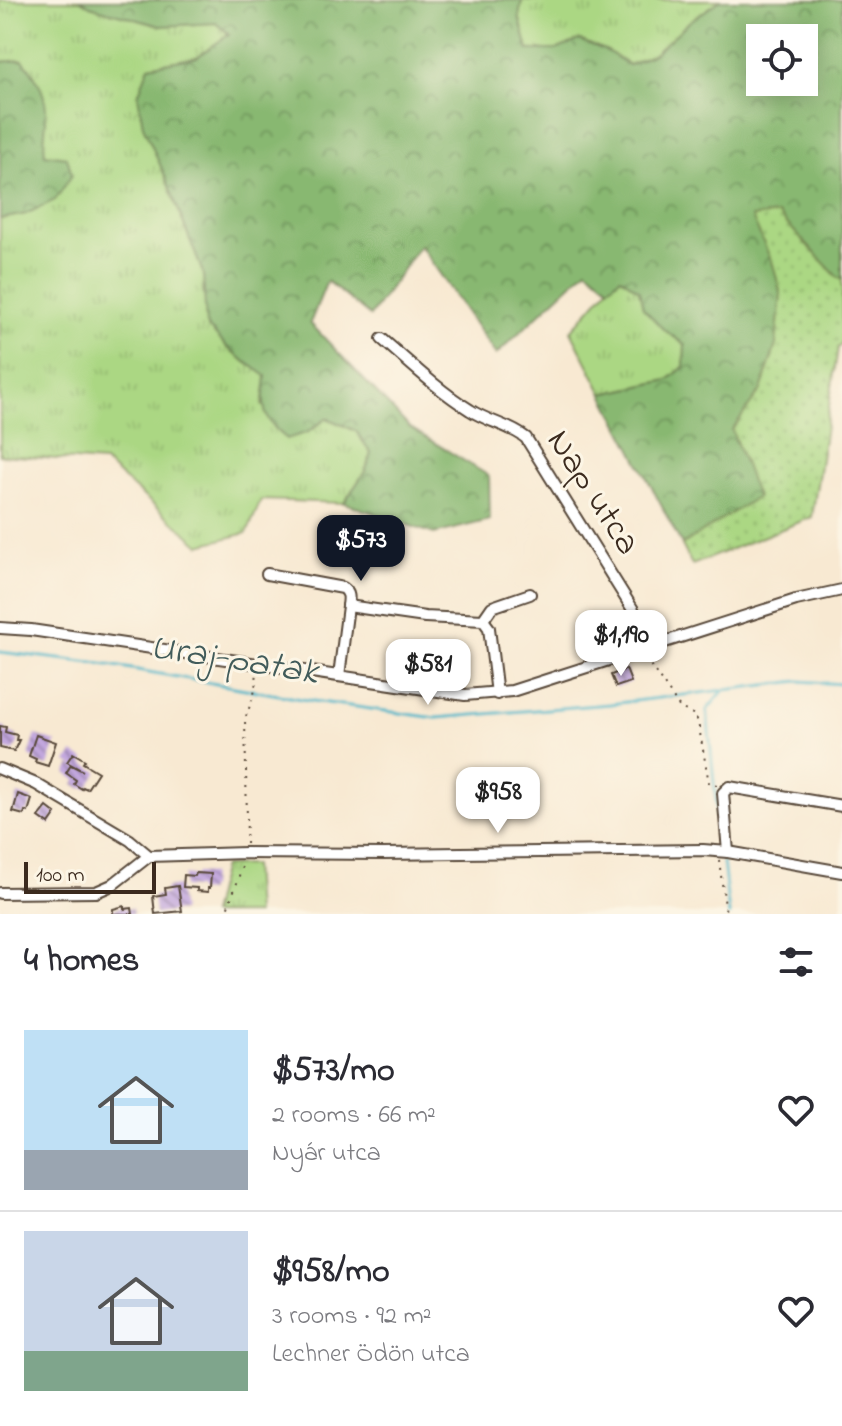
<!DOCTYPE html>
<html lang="en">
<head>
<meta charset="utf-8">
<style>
  :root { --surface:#fff; --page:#f7f7f7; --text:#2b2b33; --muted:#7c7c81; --line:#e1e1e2; --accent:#111827 }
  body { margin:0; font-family:"Indie Flower",sans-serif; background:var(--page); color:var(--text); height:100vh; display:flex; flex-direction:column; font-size:30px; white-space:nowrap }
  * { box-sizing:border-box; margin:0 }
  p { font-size:26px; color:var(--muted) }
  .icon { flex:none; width:44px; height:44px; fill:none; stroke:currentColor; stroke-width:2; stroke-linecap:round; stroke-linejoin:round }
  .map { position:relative; height:914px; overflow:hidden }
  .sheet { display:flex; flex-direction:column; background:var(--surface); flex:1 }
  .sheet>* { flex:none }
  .fabs { position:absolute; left:746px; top:24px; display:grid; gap:16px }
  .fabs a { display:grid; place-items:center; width:72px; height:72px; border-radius:0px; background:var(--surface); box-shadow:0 4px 20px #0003; font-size:40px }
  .scale { position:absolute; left:24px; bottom:20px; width:132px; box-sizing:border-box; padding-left:8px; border:4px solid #3b2a1e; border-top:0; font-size:22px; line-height:28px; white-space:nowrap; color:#3b2a1e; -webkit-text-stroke:6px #fcf5e5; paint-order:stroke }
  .price { position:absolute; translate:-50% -68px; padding:0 18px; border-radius:16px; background:#fff; color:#222; font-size:26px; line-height:52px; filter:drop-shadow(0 2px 4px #0008) }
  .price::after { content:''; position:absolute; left:50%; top:48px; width:24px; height:18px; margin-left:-12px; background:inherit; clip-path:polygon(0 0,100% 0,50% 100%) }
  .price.selected { background:var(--accent); color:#fff }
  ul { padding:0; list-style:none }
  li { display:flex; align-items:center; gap:24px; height:200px; padding:0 24px }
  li+li { border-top:2px solid var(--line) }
  li span { display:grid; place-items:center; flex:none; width:224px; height:160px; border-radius:0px; color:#555 }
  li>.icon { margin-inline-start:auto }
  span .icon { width:96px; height:96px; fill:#fffc; stroke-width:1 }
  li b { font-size:34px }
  h2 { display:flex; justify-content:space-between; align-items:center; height:96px; padding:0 24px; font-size:34px }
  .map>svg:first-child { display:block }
  .grass { fill:url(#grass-tufts); stroke:#738050; stroke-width:2 }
  .forest { fill:url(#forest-crowns); stroke:#627148; stroke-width:2; fill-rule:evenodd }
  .park { fill:url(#park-dots); stroke:#738050; stroke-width:2 }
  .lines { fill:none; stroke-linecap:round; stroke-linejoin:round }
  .stream { stroke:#4bb6c9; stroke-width:3 }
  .building { fill:url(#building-back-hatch) }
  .minor-casing { stroke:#574739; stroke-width:14 }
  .path { stroke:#574739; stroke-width:2; stroke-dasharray:2 6; stroke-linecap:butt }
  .minor { stroke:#fff; stroke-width:10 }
  .labels { text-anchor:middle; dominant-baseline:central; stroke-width:6; stroke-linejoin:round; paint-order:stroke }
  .street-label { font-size:36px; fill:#3b2a1e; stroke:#fcf5e5 }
  .water-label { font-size:38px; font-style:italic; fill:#415b5a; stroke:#fcf5e5 }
</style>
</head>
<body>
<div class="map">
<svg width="842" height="914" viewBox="0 0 842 914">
  <defs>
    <pattern id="grass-tufts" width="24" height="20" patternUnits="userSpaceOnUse" patternTransform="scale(2)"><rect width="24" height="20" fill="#abd783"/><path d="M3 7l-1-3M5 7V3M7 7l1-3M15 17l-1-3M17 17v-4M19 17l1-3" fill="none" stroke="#94b971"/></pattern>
    <pattern id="forest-crowns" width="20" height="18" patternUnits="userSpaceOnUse" patternTransform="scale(2)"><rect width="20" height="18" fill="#88b871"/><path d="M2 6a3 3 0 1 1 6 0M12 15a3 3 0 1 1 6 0" fill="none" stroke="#70965c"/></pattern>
    <pattern id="park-dots" width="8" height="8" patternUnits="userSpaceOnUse" patternTransform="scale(2)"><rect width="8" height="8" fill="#abd783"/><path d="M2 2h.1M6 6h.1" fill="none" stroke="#94b971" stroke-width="1.8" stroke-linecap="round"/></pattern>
    <pattern id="building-back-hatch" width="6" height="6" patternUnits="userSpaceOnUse" patternTransform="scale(2)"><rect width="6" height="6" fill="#c2a7de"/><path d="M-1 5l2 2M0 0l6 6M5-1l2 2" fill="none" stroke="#9f88b3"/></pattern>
  </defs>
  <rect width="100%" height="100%" fill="#fcf5e5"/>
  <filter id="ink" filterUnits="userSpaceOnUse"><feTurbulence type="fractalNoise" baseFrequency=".0125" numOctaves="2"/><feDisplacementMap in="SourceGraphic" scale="16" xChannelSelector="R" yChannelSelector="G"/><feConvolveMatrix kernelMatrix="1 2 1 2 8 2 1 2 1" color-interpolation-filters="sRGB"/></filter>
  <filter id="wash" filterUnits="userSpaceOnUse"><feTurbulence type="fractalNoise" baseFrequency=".006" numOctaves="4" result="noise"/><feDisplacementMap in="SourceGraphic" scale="32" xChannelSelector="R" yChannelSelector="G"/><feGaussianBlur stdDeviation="1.8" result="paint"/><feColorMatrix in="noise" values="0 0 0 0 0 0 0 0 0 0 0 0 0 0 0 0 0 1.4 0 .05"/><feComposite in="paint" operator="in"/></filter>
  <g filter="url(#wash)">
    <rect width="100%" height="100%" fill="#f8e9d2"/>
    <g class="grass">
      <path d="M0 0H81L90 6 160 26 216 23 230 35 197 57 149 66 165 176 203 273 207 325 233 353 267 376 262 405 308 432 327 418 356 431 371 453 366 470 344 503 261 500 247 533 200 545 104 462 0 455V219L26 214 45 155 43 143 46 116 23 60 0 62Z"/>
      <path d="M522 0H721L690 21 654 54 629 65 607 51 579 40 556 50H528L519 16Z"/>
      <path d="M621 277 639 290 662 328 685 345 684 367 668 380 603 394 571 331 609 287Z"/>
      <path d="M253 865 256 914H211L223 866Z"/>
    </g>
    <g class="forest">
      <path d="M81 0H522L519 16 528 50H556L579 40 607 51 629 65 654 54 690 21 721 0H842V280L837 277 778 214 753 217 773 264 781 294 776 345 761 390 732 430 757 497 682 545 603 394 668 380 684 367 685 345 662 328 643 308 639 290 621 277 609 287 587 269 496 355 420 245 370 316 327 281 310 323 409 427 489 476 490 520 434 534 344 503 366 470 371 453 356 431 327 418 308 432 287 439C261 418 262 408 266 376L233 353 206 325 203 273 165 176 143 126 138 95 149 66 197 57 229 34 216 23 160 26 90 6ZM760 38H804V82H760Z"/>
      <path d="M23 60C38 78 48 96 46 121 45 133 43 143 45 154L67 157 72 175 55 200 26 214 0 219V62Z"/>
    </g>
    <path class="park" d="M778 214 837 277 842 280V344L838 348 812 517 692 565 682 545 757 497 732 430 761 390 776 345 781 294 773 264 752 217Z"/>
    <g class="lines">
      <g class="stream">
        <path d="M0 652 109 665 313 701 436 718 610 704 799 681 842 684"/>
        <path d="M720 844 707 710 723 691"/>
        <path d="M723 862 729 914"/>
      </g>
    </g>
    <g id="blocks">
      <g class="building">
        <path d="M626 669 631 682 616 687 611 675Z"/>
        <path d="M0 726 6 727 5 732 17 735 16 740H19L14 751 0 748Z"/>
        <path d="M36 735 56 742 48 766 35 762 36 759 29 756Z"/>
        <path d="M73 753 85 760 83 763 98 772 87 789 83 787 82 789 74 784 76 780 66 773 71 765 83 771 67 762Z"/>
        <path d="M18 794 32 799 28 812 25 811 24 815 13 812Z"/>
        <path d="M47 807 56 814 49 824 39 817Z"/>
        <path d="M196 873 211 874 210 888H208V892L197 891V888L183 887 184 875 195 876Z"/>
        <path d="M178 886 182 911 155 914 153 896 166 894 165 888Z"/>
        <path d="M124 906V909L132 908 133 914H113V909Z"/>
      </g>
    </g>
  </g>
  <g filter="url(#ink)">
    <use href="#blocks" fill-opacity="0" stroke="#574739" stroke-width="2"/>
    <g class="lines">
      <g class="minor-casing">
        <g id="minor">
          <path d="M382 339C411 364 438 390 470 410 488 422 510 425 526 438L655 645"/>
          <path d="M267 574 343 588C350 593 349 598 348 606L339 676"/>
          <path d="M348 606 425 617 483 620 489 628 497 694"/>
          <path d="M483 620 492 607 530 594"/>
          <path d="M0 628 31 630 465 695 512 691 796 600 842 590"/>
          <path d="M0 769 36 784 130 840 149 856"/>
          <path d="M728 852 723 793 729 787 842 806"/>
          <path d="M149 856 245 853 384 854 703 850 728 852 842 872"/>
          <path d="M0 893 96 892 112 885 149 856"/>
        </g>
      </g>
      <g class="path">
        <path d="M646 659 680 708 695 715 698 722 709 783 717 785"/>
        <path d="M246 844 247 820 245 719 254 695 257 673"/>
        <path d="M719 860 726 914"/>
        <path d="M225 914 237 883 243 862"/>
      </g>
      <use href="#minor" class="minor"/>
    </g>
  </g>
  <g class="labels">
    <g class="street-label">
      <text transform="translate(592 493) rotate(57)">Nap utca</text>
    </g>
    <g class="water-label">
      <text transform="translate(234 661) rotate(9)">Uraj-patak</text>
    </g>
  </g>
</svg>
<div class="fabs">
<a><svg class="icon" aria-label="locate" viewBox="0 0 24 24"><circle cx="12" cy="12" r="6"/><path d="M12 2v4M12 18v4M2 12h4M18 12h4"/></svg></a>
</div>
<div class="scale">100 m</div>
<b class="price selected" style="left:361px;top:583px">$573</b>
<b class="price" style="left:621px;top:678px">$1,190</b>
<b class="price" style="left:428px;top:707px">$581</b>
<b class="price" style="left:498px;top:835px">$958</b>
</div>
<section class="sheet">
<h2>4 homes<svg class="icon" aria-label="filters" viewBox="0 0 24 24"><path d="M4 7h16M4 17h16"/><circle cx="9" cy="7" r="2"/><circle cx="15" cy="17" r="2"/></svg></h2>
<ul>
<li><span style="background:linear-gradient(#bfe0f5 75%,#9aa5b1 0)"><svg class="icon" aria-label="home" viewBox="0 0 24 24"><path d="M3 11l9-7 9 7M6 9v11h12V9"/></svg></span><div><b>$573/mo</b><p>2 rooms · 66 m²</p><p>Nyár utca</p></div><svg class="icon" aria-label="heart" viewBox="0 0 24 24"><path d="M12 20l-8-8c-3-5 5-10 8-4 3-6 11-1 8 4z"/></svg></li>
<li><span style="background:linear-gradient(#c9d6e8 75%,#7fa58c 0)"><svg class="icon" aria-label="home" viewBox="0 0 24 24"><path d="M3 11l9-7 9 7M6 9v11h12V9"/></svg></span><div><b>$958/mo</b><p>3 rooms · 92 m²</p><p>Lechner Ödön utca</p></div><svg class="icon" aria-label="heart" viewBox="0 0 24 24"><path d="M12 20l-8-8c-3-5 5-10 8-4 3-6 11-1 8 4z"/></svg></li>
</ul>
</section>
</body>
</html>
